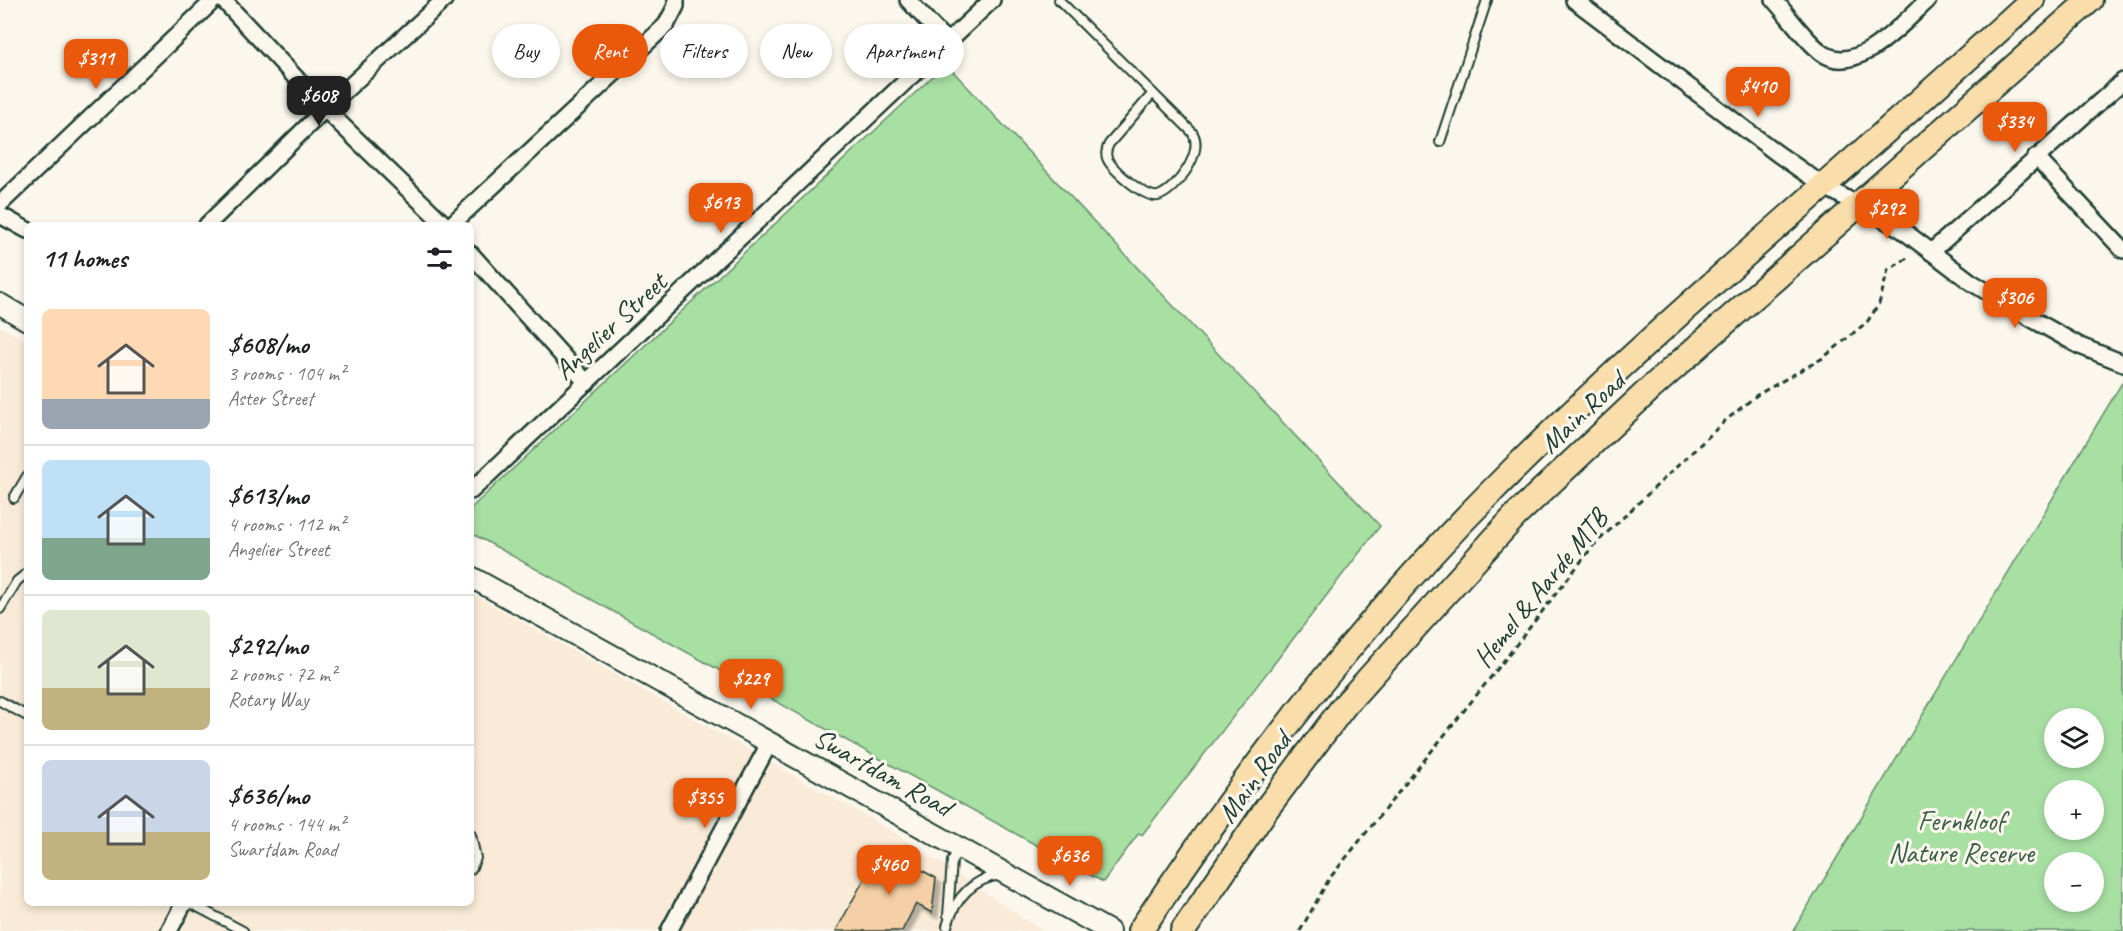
<!DOCTYPE html>
<html lang="en">
<head>
<meta charset="utf-8">
<style>
  :root { --surface:#fff; --page:#f2f2f2; --text:#202124; --muted:#757577; --line:#e0e0e0; --accent:#ea580c }
  body { margin:0; font-family:Caveat,sans-serif; background:var(--page); color:var(--text); height:100vh; display:flex; flex-direction:column; font-size:22px; white-space:nowrap }
  * { box-sizing:border-box; margin:0 }
  p { font-size:20px; color:var(--muted) }
  .icon { flex:none; width:33px; height:33px; fill:none; stroke:currentColor; stroke-width:2; stroke-linecap:round; stroke-linejoin:round }
  .map { position:relative; flex:1; overflow:hidden }
  .drawer { position:absolute; left:24px; top:222px; width:450px; height:684px; display:flex; flex-direction:column; background:var(--surface); border-radius:9px; box-shadow:0 3px 9px #0003 }
  .drawer>* { flex:none }
  .guide { position:absolute; left:492px; top:24px; width:570px; height:54px; display:flex; gap:12px }
  .fabs { position:absolute; left:2044px; top:708px; display:grid; gap:12px }
  .fabs a { display:grid; place-items:center; width:60px; height:60px; border-radius:50%; background:var(--surface); box-shadow:0 3px 9px #0003; font-size:30px }
  .price { position:absolute; translate:-50% -51px; padding:0 14px; border-radius:12px; background:var(--accent); color:#fff; font-size:20px; line-height:39px; filter:drop-shadow(0 2px 3px #0008) }
  .price::after { content:''; position:absolute; left:50%; top:36px; width:18px; height:14px; margin-left:-9px; background:inherit; clip-path:polygon(0 0,100% 0,50% 100%) }
  .price.on { background:#222; color:#fff }
  ul { padding:0; list-style:none }
  li { display:flex; align-items:center; gap:18px; height:150px; padding:0 18px }
  li+li { border-top:2px solid var(--line) }
  li span { display:grid; place-items:center; flex:none; width:168px; height:120px; border-radius:9px; color:#555 }
  li>.icon { margin-inline-start:auto }
  span .icon { width:72px; height:72px; fill:#fffc; stroke-width:1 }
  li b { font-size:26px }
  h2 { display:flex; justify-content:space-between; align-items:center; height:72px; padding:0 18px; font-size:26px }
  .chip { padding:0 21px; border-radius:27px; background:var(--surface); box-shadow:0 3px 9px #0003; font-size:21px; line-height:54px }
  .chip.on { background:var(--accent); color:#fff }
  .map>svg:first-child { display:block }
  .built { fill:#f9ebd7 }
  .green { fill:#a8dfa3; stroke:#648e6c; stroke-width:1.5; fill-rule:evenodd }
  .building { fill:#f5cfa5; stroke:#1f3d34; stroke-width:1.5; filter:url(#shadow) }
  .lines { fill:none; stroke-linecap:round; stroke-linejoin:round }
  .service-casing { stroke:#1f3d34; stroke-width:12 }
  .minor-casing { stroke:#1f3d34; stroke-width:20 }
  .tertiary-casing { stroke:#1f3d34; stroke-width:24 }
  .primary-casing { stroke:#1f3d34; stroke-width:28 }
  .path { stroke:#1f3d34; stroke-width:3; stroke-dasharray:6 4.5; stroke-linecap:butt }
  .service { stroke:#fbf7ec; stroke-width:8 }
  .minor { stroke:#fbf7ec; stroke-width:15 }
  .tertiary { stroke:#fbf7ec; stroke-width:20 }
  .primary { stroke:#f9deab; stroke-width:24 }
  .labels { text-anchor:middle; dominant-baseline:central; stroke-width:6; stroke-linejoin:round; paint-order:stroke }
  .street-label { font-size:28px; fill:#1f3d34; stroke:#fbf7ec }
  .park-label { font-size:28px; fill:#3a5d4a; stroke:#fbf7ec }
</style>
</head>
<body>
<div class="map">
<svg width="2123" height="931" viewBox="0 0 2123 931">
  <defs>
    <filter id="shadow"><feDropShadow dx="5.5" dy="5.5" stdDeviation="1.5" flood-color="#0004"/></filter>
  </defs>
  <rect width="100%" height="100%" fill="#fbf7ec"/>
  <filter id="ink" filterUnits="userSpaceOnUse"><feTurbulence type="fractalNoise" baseFrequency=".0167" numOctaves="2"/><feDisplacementMap in="SourceGraphic" scale="12" xChannelSelector="R" yChannelSelector="G"/><feConvolveMatrix kernelMatrix="1 2 1 2 8 2 1 2 1" color-interpolation-filters="sRGB"/></filter>
  <g filter="url(#ink)">
    <path class="built" d="M0 326 27 341V903H471V593L890 830 1043 931H0Z"/>
    <g class="green">
      <path d="M946 64 1380 526 1142 835 1139 833 1103 882 471 533V508Z"/>
      <path d="M2123 381V931H1793ZM2094 718V758H2055V718ZM2055 790H2094V830H2055ZM2055 862H2094V902H2055Z"/>
    </g>
    <path class="building" d="M881 848 936 878 932 913 916 904 902 931H836Z"/>
    <g class="lines">
      <g class="service-casing">
        <g id="service">
          <path d="M1059 0 1192 132C1206 152 1175 191 1158 196 1146 199 1111 169 1107 158 1105 153 1107 148 1109 144L1153 93"/>
          <path d="M1440 142 1487 0"/>
          <path d="M14 498 27 476"/>
          <path d="M0 609 17 581 27 573"/>
          <path d="M0 701 27 716"/>
          <path d="M471 835 476 858 471 869"/>
          <path d="M190 903 243 931"/>
          <path d="M948 915 952 861 959 848"/>
          <path d="M947 926C955 899 971 879 1001 875"/>
        </g>
      </g>
      <g class="minor-casing">
        <g id="minor">
          <path d="M223 0 325 109 445 225"/>
          <path d="M908 0 947 42"/>
          <path d="M1574 0 1778 154 1824 186 1901 229 1971 282 2025 315 2080 346 2123 363"/>
          <path d="M1774 0C1789 16 1803 38 1821 52 1856 79 1903 22 1928 0"/>
          <path d="M2036 157 2123 250"/>
          <path d="M0 204 214 0"/>
          <path d="M0 215 27 230"/>
          <path d="M207 225 325 109 444 0"/>
          <path d="M451 225 666 25 676 6V0"/>
          <path d="M1931 252 2123 81"/>
          <path d="M471 254 587 383"/>
          <path d="M471 491 992 0"/>
          <path d="M169 931 184 903"/>
          <path d="M669 931 770 742"/>
        </g>
      </g>
      <g class="tertiary-casing">
        <g id="tertiary">
          <path d="M0 304 27 320"/>
          <path d="M471 577 1109 931"/>
        </g>
      </g>
      <g class="primary-casing">
        <g id="primary">
          <path d="M1140 931C1243 776 1357 627 1489 494 1661 320 1852 166 2032 0"/>
          <path d="M1183 931 1267 808 1344 706 1516 515 1651 388 2090 0"/>
        </g>
      </g>
      <path class="path" d="M1300 931 1329 879 1499 667 1593 546 1725 421 1757 395 1823 358 1867 322 1879 304 1888 270 1909 257"/>
      <use href="#service" class="service"/>
      <use href="#minor" class="minor"/>
      <use href="#tertiary" class="tertiary"/>
      <use href="#primary" class="primary"/>
    </g>
  </g>
  <g class="labels">
    <g class="street-label">
      <text transform="translate(610 326) rotate(-43)">Angelier Street</text>
      <text transform="translate(1582 412) rotate(-43)">Main Road</text>
      <text transform="translate(1540 588) rotate(-51)">Hemel &amp; Aarde MTB</text>
      <text transform="translate(883 772) rotate(29)">Swartdam Road</text>
      <text transform="translate(1254 777) rotate(-54)">Main Road</text>
    </g>
    <g class="park-label">
      <text x="1961" y="820">Fernkloof<tspan x="1961" dy="32">Nature Reserve</tspan></text>
    </g>
  </g>
</svg>
<div class="fabs">
<a><svg class="icon" aria-label="layers" viewBox="0 0 24 24"><path d="M12 4l9 5-9 5-9-5zM3 14l9 5 9-5"/></svg></a>
<a>+</a>
<a>−</a>
</div>
<b class="price" style="left:96px;top:90px">$311</b>
<b class="price" style="left:1758px;top:118px">$410</b>
<b class="price on" style="left:319px;top:127px">$608</b>
<b class="price" style="left:2015px;top:153px">$334</b>
<b class="price" style="left:721px;top:234px">$613</b>
<b class="price" style="left:1887px;top:240px">$292</b>
<b class="price" style="left:2015px;top:329px">$306</b>
<b class="price" style="left:751px;top:710px">$229</b>
<b class="price" style="left:705px;top:829px">$355</b>
<b class="price" style="left:1070px;top:887px">$636</b>
<b class="price" style="left:889px;top:896px">$460</b>
<div class="guide">
<a class="chip">Buy</a>
<a class="chip on">Rent</a>
<a class="chip">Filters</a>
<a class="chip">New</a>
<a class="chip">Apartment</a>
</div>
<section class="drawer">
<h2>11 homes<svg class="icon" aria-label="filters" viewBox="0 0 24 24"><path d="M4 7h16M4 17h16"/><circle cx="9" cy="7" r="2"/><circle cx="15" cy="17" r="2"/></svg></h2>
<ul>
<li><span style="background:linear-gradient(#ffd9b3 75%,#9aa5b1 0)"><svg class="icon" aria-label="home" viewBox="0 0 24 24"><path d="M3 11l9-7 9 7M6 9v11h12V9"/></svg></span><div><b>$608/mo</b><p>3 rooms · 104 m²</p><p>Aster Street</p></div></li>
<li><span style="background:linear-gradient(#bfe0f5 65%,#7fa58c 0)"><svg class="icon" aria-label="home" viewBox="0 0 24 24"><path d="M3 11l9-7 9 7M6 9v11h12V9"/></svg></span><div><b>$613/mo</b><p>4 rooms · 112 m²</p><p>Angelier Street</p></div></li>
<li><span style="background:linear-gradient(#dfe7d0 65%,#c2b280 0)"><svg class="icon" aria-label="home" viewBox="0 0 24 24"><path d="M3 11l9-7 9 7M6 9v11h12V9"/></svg></span><div><b>$292/mo</b><p>2 rooms · 72 m²</p><p>Rotary Way</p></div></li>
<li><span style="background:linear-gradient(#c9d6e8 60%,#c2b280 0)"><svg class="icon" aria-label="home" viewBox="0 0 24 24"><path d="M3 11l9-7 9 7M6 9v11h12V9"/></svg></span><div><b>$636/mo</b><p>4 rooms · 144 m²</p><p>Swartdam Road</p></div></li>
</ul>
</section>
</div>
</body>
</html>
